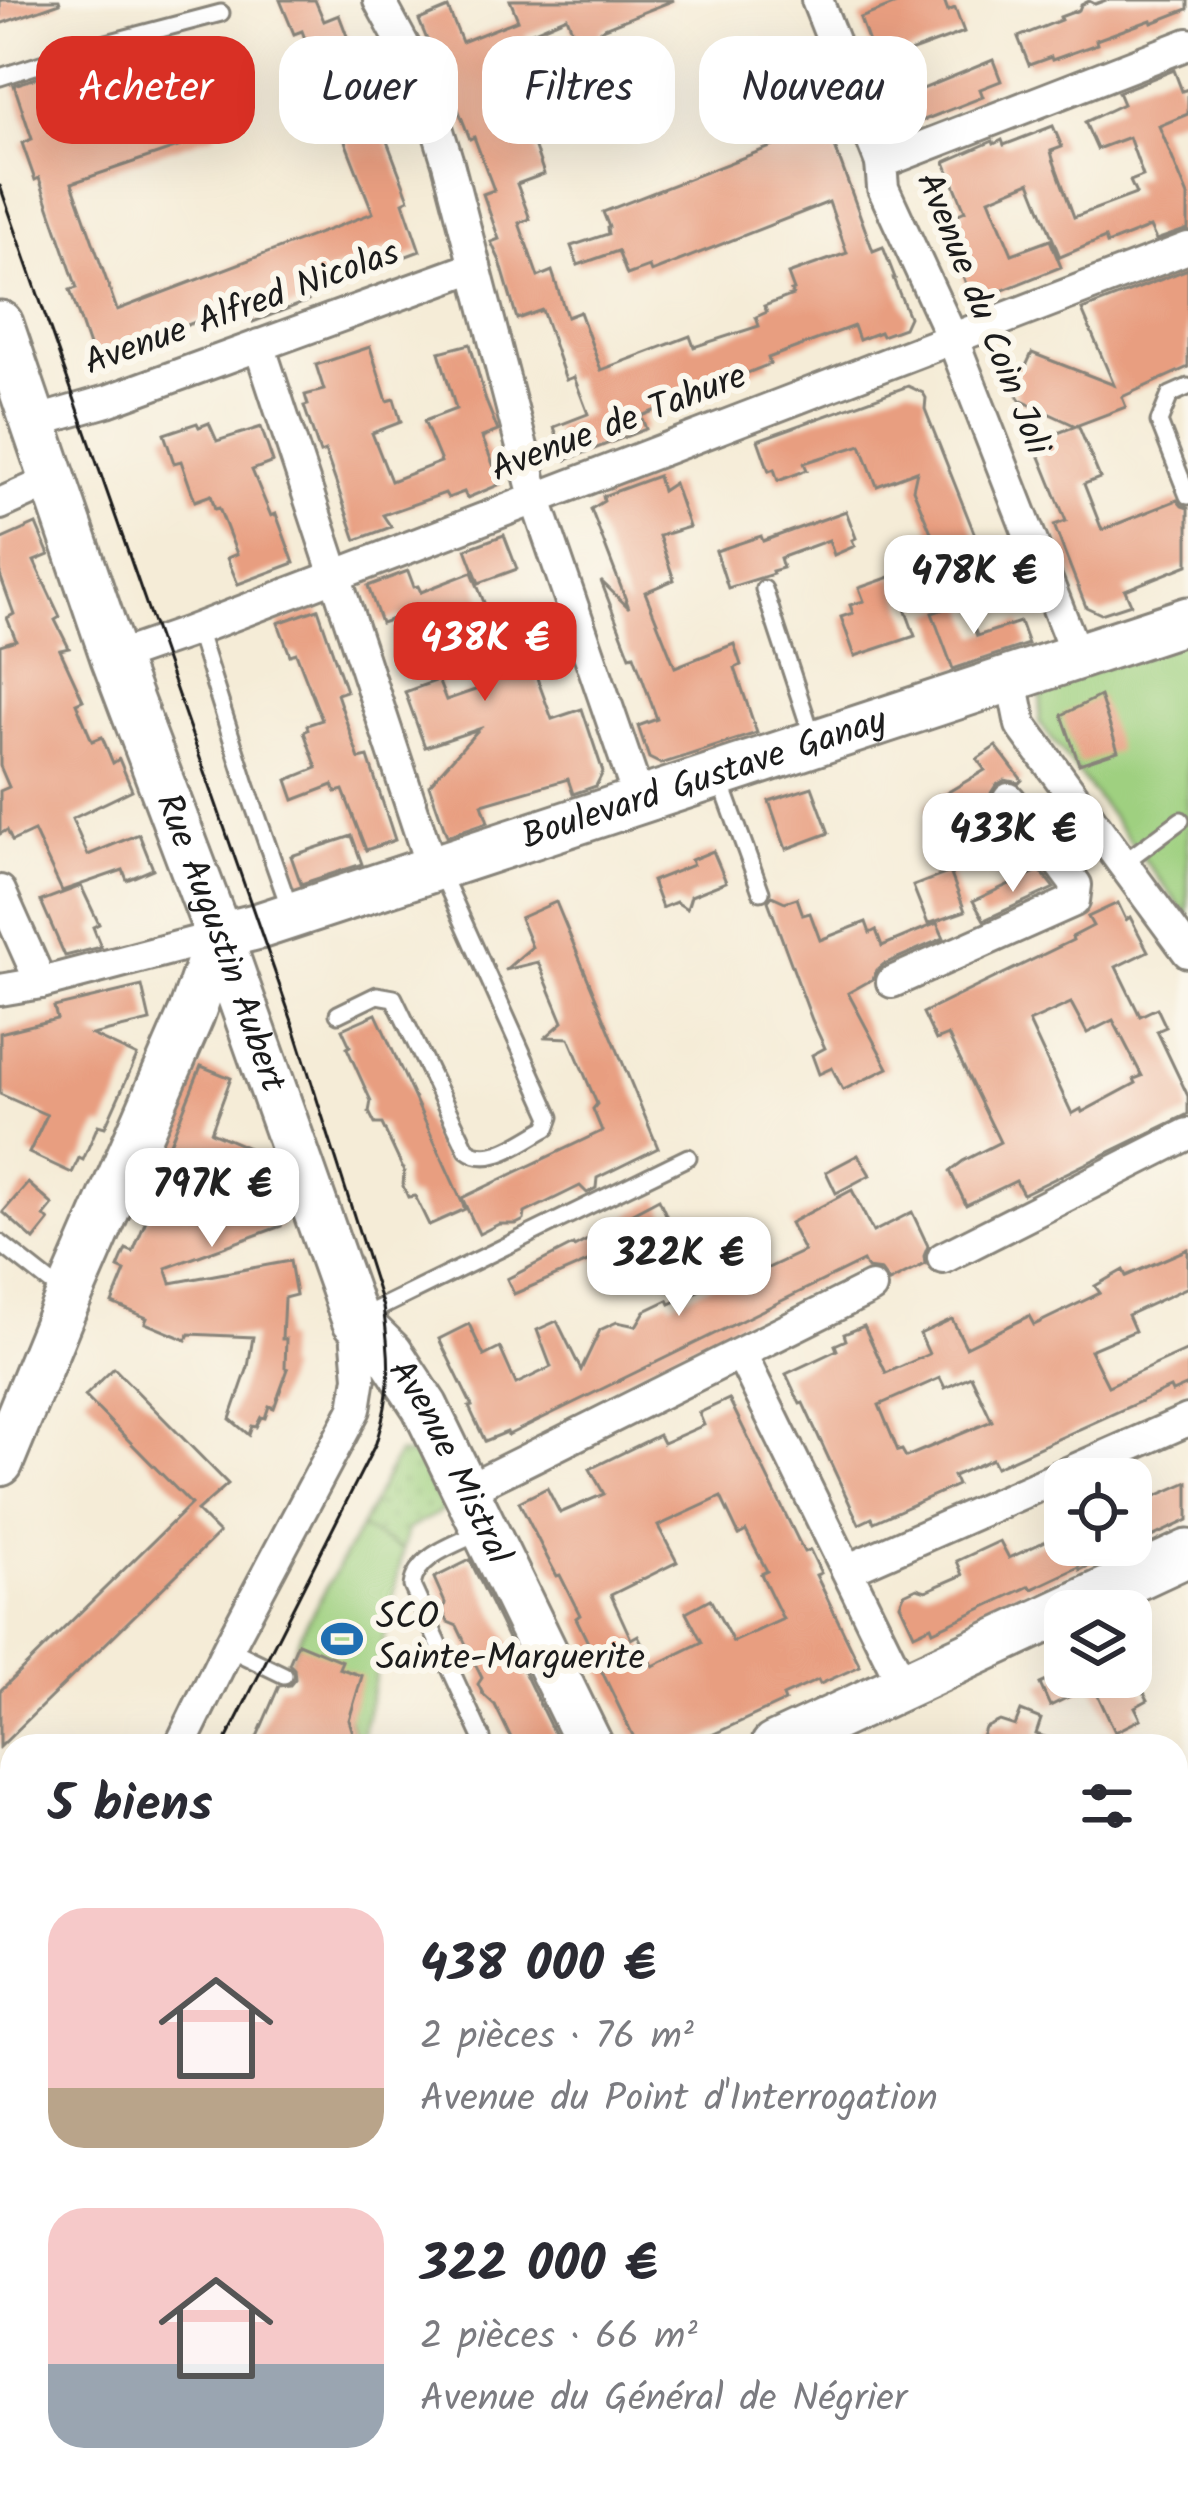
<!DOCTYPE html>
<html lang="fr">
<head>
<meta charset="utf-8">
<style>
  :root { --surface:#fff; --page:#f2f2f3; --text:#2b2b33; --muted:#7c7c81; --accent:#d93025 }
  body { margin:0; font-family:Kalam,sans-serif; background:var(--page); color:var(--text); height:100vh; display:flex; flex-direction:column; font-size:45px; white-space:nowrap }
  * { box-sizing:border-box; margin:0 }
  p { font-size:39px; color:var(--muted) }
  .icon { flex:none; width:66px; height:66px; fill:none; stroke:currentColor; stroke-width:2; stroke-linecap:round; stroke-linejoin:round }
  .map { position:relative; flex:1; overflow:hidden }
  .drawer { position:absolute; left:0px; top:1734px; width:1188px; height:771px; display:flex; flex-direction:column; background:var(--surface); border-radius:36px 36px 0 0; box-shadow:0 12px 48px #0002 }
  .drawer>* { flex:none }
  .banner { position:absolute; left:36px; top:36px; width:1116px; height:108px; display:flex; gap:24px }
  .tools { position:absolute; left:1044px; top:1458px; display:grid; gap:24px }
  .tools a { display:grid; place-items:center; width:108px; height:108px; border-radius:24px; background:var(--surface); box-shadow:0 12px 48px #0002; font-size:60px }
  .price { position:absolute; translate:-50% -102px; padding:0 27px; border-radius:24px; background:#fff; color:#222; font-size:39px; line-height:78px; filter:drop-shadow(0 3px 6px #0008) }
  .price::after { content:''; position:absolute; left:50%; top:72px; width:36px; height:27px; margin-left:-18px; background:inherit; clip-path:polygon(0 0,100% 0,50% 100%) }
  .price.selected { background:var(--accent); color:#fff }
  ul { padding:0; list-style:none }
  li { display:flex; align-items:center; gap:36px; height:300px; padding:0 48px }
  li span { display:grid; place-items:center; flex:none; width:336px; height:240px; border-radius:36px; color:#555 }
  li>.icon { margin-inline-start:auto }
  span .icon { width:144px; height:144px; fill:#fffc; stroke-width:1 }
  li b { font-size:51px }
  h2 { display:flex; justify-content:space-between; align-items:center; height:144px; padding:0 48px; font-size:51px }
  .pill { padding:0 42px; border-radius:36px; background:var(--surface); box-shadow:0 12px 48px #0002; font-size:42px; line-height:108px }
  .pill.selected { background:var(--accent); color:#fff }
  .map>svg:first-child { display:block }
  .garden { fill:url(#garden-dots); stroke:#5e764e; stroke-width:3 }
  .pitch { fill:#9fd080; stroke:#5e764e; stroke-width:3 }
  .building { fill:#e89e80; fill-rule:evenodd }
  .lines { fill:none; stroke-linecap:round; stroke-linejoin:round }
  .lane-casing { stroke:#88847a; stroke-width:21 }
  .street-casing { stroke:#88847a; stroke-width:36 }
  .secondary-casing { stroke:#88847a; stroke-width:51 }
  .lane { stroke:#fff; stroke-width:15 }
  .street { stroke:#fff; stroke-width:30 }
  .secondary { stroke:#fff; stroke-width:45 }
  .tram { stroke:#1c1c1c; stroke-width:3 }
  .rail-casing { stroke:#1c1c1c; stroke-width:12 }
  .rail { stroke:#fbf7ec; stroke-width:8; stroke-dasharray:22; stroke-linecap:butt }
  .labels { text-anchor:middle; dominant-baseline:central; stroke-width:12; stroke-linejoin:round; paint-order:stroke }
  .street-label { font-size:36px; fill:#1c1c1c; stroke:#fbf7ec }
  .poi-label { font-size:36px; fill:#1c1c1c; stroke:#fbf7ec; text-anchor:start }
</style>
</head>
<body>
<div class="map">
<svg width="1188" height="2503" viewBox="0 0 1188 2503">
  <defs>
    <pattern id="garden-dots" width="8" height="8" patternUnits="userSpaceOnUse" patternTransform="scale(3)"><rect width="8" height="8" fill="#9fd080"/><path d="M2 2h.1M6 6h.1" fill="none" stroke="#88b26e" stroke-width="1.8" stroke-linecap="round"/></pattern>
  </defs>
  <rect width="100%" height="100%" fill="#fbf7ec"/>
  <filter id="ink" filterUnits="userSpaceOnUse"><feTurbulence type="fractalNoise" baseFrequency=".00833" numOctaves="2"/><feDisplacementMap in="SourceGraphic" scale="24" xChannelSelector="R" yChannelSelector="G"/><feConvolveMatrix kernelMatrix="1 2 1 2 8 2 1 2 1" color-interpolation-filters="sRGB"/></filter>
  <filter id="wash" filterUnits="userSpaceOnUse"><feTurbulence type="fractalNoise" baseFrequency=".004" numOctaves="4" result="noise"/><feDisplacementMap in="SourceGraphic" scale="48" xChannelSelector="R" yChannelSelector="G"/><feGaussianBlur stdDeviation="2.7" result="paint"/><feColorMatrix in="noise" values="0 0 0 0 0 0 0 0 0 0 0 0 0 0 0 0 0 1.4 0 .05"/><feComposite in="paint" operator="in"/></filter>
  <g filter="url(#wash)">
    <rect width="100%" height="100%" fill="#f5ecd7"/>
    <path class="garden" d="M398 1453 416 1456 444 1510 407 1530 403 1550 360 1528Z"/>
    <g class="pitch">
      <path d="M1188 636V917L1039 722 1042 687Z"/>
      <path d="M360 1528 403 1550 360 1746H358L342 1700 288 1666 302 1631Z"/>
      <path d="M1188 1975V2227L1176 2213V1989Z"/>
    </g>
    <g id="blocks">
      <g class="building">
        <path d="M0 0H59L60 3 0 24Z"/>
        <path d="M280 0H315L324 21 339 15 409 199 403 202 420 251 396 260 392 247 301 283 308 301 253 322 247 302 94 361 70 290 77 288 39 178 35 180 22 143 32 139 14 85 49 74 67 128 199 82 216 134 72 183 117 310 373 213 302 31 294 34Z"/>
        <path d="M510 0H674L604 28 601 30 603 35 581 43 579 38 576 40 567 17 525 35 537 63 510 74 544 174 517 184 530 219 519 223 538 277 552 271 567 317 580 312 601 370 690 336 694 347 759 326 756 317 767 312 764 306 793 295 791 291 794 290 788 274 847 253 829 202 651 272 649 267 627 275 618 251 578 265 571 246 608 234 607 228 609 227 603 212 827 125 873 251 883 247 895 278H893L909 317 904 328 882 336 880 332 859 340 854 326 768 358 770 364 641 416 646 429 566 460 554 427 588 414 574 377 566 380 542 310 517 319 500 261 491 242 499 239 483 194 494 190 474 137 470 139 435 51 432 52 419 20 448 8 462 42 518 20Z"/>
        <path d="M906 0H944L948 11 955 8 964 32 877 64 860 18Z"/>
        <path d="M1106 0H1188V9L1152 23 1151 20 1096 40 1097 44 1052 60 1051 57 1029 65 1018 37 1061 20 1060 17 1079 10 1081 5 1089 1 1095 4Z"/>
        <path d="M993 60 1001 81 980 89 983 97 919 122 908 95Z"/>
        <path d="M1174 70 1182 91 1188 89V114L1159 126 1188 196V229L1156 240 1150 227 1107 244 1105 238 1060 257 1030 182 989 199 1012 254 1050 240 1061 267 981 299 978 291 966 284 951 243 960 239 952 217 965 211 945 162 993 141 994 144 1002 140 1004 145 1053 126 1062 147 1051 151 1053 159 1074 217 1136 194 1130 181 1143 176 1129 137 1097 149 1085 122 1123 104 1118 92Z"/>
        <path d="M1188 269V367L1122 397 1126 407 1078 425 1100 478 1084 484 1102 530 1177 500 1182 506 1188 508V565L1125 590 1131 604 1101 614 1086 607 1054 525 1066 521 1034 442 1076 426 1020 400 1015 392 1020 380 1015 370 1026 366 1032 353 1114 385 1082 310Z"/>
        <path d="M470 344 486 401 498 431 482 437 501 484 467 498 464 492 448 498 445 493 383 515 391 527 356 540 325 451 320 453 304 406 308 405 305 395 324 390 316 365 370 347 387 401 394 399 401 422 372 433 391 481 441 462 424 421 456 409 439 352Z"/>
        <path d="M908 386 923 393 926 398 925 409 992 578 948 597 935 564 943 561 913 489 917 471 877 486 861 445 804 463 807 470 778 481 774 469 769 471 758 440Z"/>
        <path d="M197 423 199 427 209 423 217 441 261 427 273 462 252 470 271 516 276 514 294 563 238 584 227 558 237 554 219 508 215 509 211 495 195 501 181 461 174 463 164 434Z"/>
        <path d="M658 476 662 491 674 483 689 527 659 536 674 580 645 592 675 667 734 644 741 665 735 668 757 733 661 764 649 758 638 726 657 719 634 655 630 656 601 581 629 608 591 509 604 501 603 496Z"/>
        <path d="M846 511 856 538 852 540 855 546 834 555 829 540 780 558 783 568 772 571 773 574 728 588 716 551 761 536 763 541Z"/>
        <path d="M36 524 49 555 34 561 60 617 55 620 69 648 60 650 83 700 76 703 92 741 102 737 113 763 119 759 132 790 72 819 88 855 139 834 153 869 127 880 123 870 62 891 34 831 12 841 7 830 0 834V791L9 787 0 766V645L16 640 7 618 14 614 0 575V540Z"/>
        <path d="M504 535 517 569 479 583 466 549Z"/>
        <path d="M408 571 414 587 418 586 421 592 472 572 496 633 523 624 537 669 534 670 552 719 582 709 603 772 596 786 573 794 568 779 482 804 488 822 447 836 429 785 479 729 425 747 405 692 438 680 446 700 487 686 474 647 420 667 401 616 381 623 368 586Z"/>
        <path d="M893 576 915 636 855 656 841 617 853 613 850 605 864 601 859 588Z"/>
        <path d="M965 602 977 636 1020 622 1028 644 953 669 932 613Z"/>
        <path d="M318 609 346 691 337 694 359 759 368 757 395 840 366 850 343 790 336 792 333 785 294 800 287 780 317 768 304 732 308 730 307 725 322 720 296 653 290 655 278 623Z"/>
        <path d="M1100 696 1118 751 1079 764 1062 715Z"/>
        <path d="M996 746 1022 780 1019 783 1005 780 996 785 991 793 993 810 1009 830 953 851 925 806 985 770 977 759Z"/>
        <path d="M812 787 829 833 786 849 769 801Z"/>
        <path d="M352 836 362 864 301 884 291 856Z"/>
        <path d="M713 851 726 882 691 896 687 909 676 902 662 908 652 881 693 865 691 860Z"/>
        <path d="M1040 870 1054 888 984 920 973 901Z"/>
        <path d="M950 872 965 911 928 924 913 886Z"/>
        <path d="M81 886 99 924 93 927 101 947 65 956 41 901Z"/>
        <path d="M772 896 785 902 797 898 803 915 810 913 820 940 866 922 870 933 876 930 882 946 937 923 944 938 884 964 877 970 873 979 848 993 888 1068 843 1090 832 1068 819 1074 812 1055 825 1048 812 1020 768 901Z"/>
        <path d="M556 902 658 1148 597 1178 596 1188 587 1193 580 1186 525 1213 524 1220 516 1224H499L479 1234 462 1198 602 1131 593 1109 597 1104 569 1038 546 1037 563 1022 538 962 505 970 532 947 520 918Z"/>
        <path d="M1118 903 1126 920 1130 917 1148 951 1116 967 1140 1016 1157 1008 1166 1027 1157 1031 1188 1096V1114L1023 1194 1016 1181 966 1205 950 1171 963 1161 1000 1142 948 1035 936 1040 923 1013 1073 940 1072 937 1093 926 1088 917ZM1071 1003 1087 1033 1113 1020 1142 1076 1134 1079 1136 1083 1082 1112 1081 1109 1072 1114 1029 1022Z"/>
        <path d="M142 986 150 1021 92 1035 137 1056 105 1127 98 1125 83 1160 79 1158 72 1173 29 1153 47 1115 0 1094V1033L57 1019 54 1007Z"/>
        <path d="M376 1014 465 1209 429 1225 415 1196 408 1197 403 1186 404 1171 382 1124H375L369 1112 371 1101 347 1048 350 1046 342 1029Z"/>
        <path d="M201 1066 231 1078 211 1132 249 1148 264 1194 270 1192 281 1226 166 1268 171 1283 290 1261 296 1295 284 1298 282 1339H286L285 1368 288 1369 274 1408 269 1406 265 1418 261 1417 256 1427 252 1426 249 1435 230 1419 248 1367 253 1337 189 1334 186 1340 145 1323 147 1318 112 1303 125 1271 118 1268 126 1249 133 1252 158 1191 152 1188Z"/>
        <path d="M858 1155 870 1175 836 1193 826 1172Z"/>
        <path d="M28 1183 53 1205 44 1216 49 1221 34 1240 3 1212Z"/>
        <path d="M852 1190 873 1232 912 1212 928 1246 924 1256 925 1264 889 1282 881 1271 867 1269 863 1261 508 1435 507 1432 485 1441 469 1407 472 1406 439 1339 469 1324 484 1356 500 1348 516 1384 551 1367 537 1330 557 1321 581 1370 600 1330 617 1322 636 1326 645 1311 668 1300 670 1304 747 1268 751 1276 804 1251 790 1223Z"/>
        <path d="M659 1199 668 1219 636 1236 638 1240 514 1294 507 1279 573 1245 574 1247 628 1219 630 1222 627 1216Z"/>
        <path d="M1188 1249V1287L1128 1315 1135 1331 1090 1350 1108 1386 1188 1350V1385L1172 1392 1170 1388 996 1467 992 1459 953 1476 957 1485 874 1522 872 1518 859 1524 803 1403 800 1404 786 1374 837 1350 835 1345 846 1340 844 1334 864 1326 886 1373 929 1354 920 1334 952 1319 966 1347 1029 1316 1034 1325 1100 1293 1095 1286 1123 1270 1126 1276ZM971 1376 992 1421 906 1457 902 1450 898 1451 879 1405 940 1378 945 1388Z"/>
        <path d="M114 1368 228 1484 197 1511 219 1533 0 1747V1691L191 1504 85 1396Z"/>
        <path d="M729 1399 804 1552 810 1550 821 1573 816 1575 860 1666 820 1684 818 1680 783 1696 785 1701 688 1746H638L576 1618 580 1615 560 1575 557 1576 550 1563 519 1502 547 1488 560 1513 604 1494 590 1469 659 1435 663 1443 704 1425 699 1413ZM721 1497 739 1535 746 1531 767 1571 761 1574 783 1619 733 1642 710 1599 686 1612 702 1642 653 1666 638 1635 631 1639 611 1595 677 1562 658 1526Z"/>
        <path d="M1188 1482V1520L1080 1570 1079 1567 1032 1589 1030 1586 933 1631 931 1626 914 1634 900 1604 904 1594 917 1588 926 1591 963 1575 957 1561 1000 1541 1009 1558 1065 1532V1545H1131V1507Z"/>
        <path d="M470 1560 540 1705 560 1746H515L495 1705 483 1694 478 1684 482 1678 457 1626 448 1622 443 1612 445 1603 434 1578Z"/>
        <path d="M298 1643 342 1661 339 1668 362 1676 349 1720 357 1746H253L279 1686 290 1685 295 1679 294 1669 289 1664Z"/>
        <path d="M1055 1677H1136L1148 1700 1135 1707 1141 1719 1115 1732 1093 1685 1050 1706 1040 1684Z"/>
        <path d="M1021 1711 1041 1719 1036 1734 1062 1743 1061 1746H979L985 1728 1000 1721 1015 1726Z"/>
      </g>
    </g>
  </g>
  <g filter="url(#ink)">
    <use href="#blocks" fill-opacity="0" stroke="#88847a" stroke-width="3"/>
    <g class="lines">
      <g class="lane-casing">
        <g id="lane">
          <path d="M0 77 107 43 221 13"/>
          <path d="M1188 387 1170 395 1159 422 1188 496"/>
          <path d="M764 589 814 741"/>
          <path d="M197 629 246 784 291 912"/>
          <path d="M720 779 761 892"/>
          <path d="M1123 863 1181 820"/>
          <path d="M338 1014 377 995 394 998 467 1150C490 1168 524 1140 547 1128L551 1117 440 870"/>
          <path d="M0 1243 66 1295"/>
          <path d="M361 1317 688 1157"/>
          <path d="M228 1648 284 1675"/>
          <path d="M483 1746 482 1738 412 1586C416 1555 457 1544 483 1531"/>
          <path d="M0 2021 12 2040"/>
          <path d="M0 2190 6 2199V2209L0 2213"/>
          <path d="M1176 2368H1188"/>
          <path d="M1176 2416 1188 2417"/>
          <path d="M0 2479 16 2503"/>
          <path d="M80 2493 86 2503"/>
        </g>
      </g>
      <g class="street-casing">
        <g id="street">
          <path d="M379 0 422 79 448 163 535 497 640 802"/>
          <path d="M817 0 881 163 883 188 953 340 1077 657"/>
          <path d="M881 163 1188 44"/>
          <path d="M259 345 432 869"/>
          <path d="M34 422 107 401 475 267"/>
          <path d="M0 504 53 480"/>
          <path d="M114 658 186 633 1188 248"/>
          <path d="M1012 680 1021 725 1188 952"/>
          <path d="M1009 799 1047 846"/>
          <path d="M0 891 41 983"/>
          <path d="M892 982 1074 901 1076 885 1047 846 1088 816"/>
          <path d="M0 990 41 983 219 936"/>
          <path d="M943 1258 1188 1134"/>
          <path d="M741 1354 903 1685"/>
          <path d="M466 1490 871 1288"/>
          <path d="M847 1570 1188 1420"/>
          <path d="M180 1746 228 1648 355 1409 360 1377 355 1320"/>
          <path d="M185 2503 202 2493"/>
        </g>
      </g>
      <g class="secondary-casing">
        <g id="secondary">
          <path id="s1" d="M0 324 114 658 219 936 355 1320 390 1354 425 1407 590 1746"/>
          <path id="s2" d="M219 936 259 926 1188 620"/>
          <path d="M0 1463 62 1312 191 1015 219 936"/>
          <path d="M774 1746 1188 1553"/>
          <path d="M0 1875 12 1882"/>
          <path d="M299 2493 303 2503"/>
          <path d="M809 2493 813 2503"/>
        </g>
      </g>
      <use href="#lane" class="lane"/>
      <use href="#street" class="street"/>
      <use href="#secondary" class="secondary"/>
      <g class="tram">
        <path d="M0 186 294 1027 383 1307C391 1360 392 1392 376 1443L223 1746"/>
        <path d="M229 2493 233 2503"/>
      </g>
      <g class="rail-casing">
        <g id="rail">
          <path d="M1176 2328H1188"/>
          <path d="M668 2503 685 2493"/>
        </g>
      </g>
      <use href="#rail" class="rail"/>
    </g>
  </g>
  <defs>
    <g id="stadium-bare" transform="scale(3.24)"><path d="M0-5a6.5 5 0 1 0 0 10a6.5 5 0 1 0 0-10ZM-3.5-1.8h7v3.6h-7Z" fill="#1f6fb2" stroke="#fbf7ec" stroke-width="2.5" paint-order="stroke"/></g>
  </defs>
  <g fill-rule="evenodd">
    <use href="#stadium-bare" x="342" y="1639"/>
  </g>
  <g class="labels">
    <g class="street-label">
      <text transform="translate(242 309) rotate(-20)">Avenue Alfred Nicolas</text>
      <text transform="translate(982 314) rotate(68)">Avenue du Coin Joli</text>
      <text transform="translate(619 424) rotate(-21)">Avenue de Tahure</text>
      <text stroke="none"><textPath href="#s2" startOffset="510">Boulevard Gustave Ganay</textPath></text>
      <text stroke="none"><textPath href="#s1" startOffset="657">Rue Augustin Aubert</textPath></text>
      <text stroke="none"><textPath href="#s1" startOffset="1230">Avenue Mistral</textPath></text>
    </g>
    <g class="poi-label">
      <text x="376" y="1618">SCO<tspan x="376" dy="41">Sainte-Marguerite</tspan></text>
    </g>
  </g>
</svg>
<div class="tools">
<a><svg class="icon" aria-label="locate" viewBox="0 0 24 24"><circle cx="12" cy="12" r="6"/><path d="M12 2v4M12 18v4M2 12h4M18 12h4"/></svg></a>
<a><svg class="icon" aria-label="layers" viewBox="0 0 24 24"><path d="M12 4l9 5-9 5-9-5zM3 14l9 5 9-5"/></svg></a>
</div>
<b class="price" style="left:974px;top:637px">478K €</b>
<b class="price selected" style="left:485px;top:704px">438K €</b>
<b class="price" style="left:1013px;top:895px">433K €</b>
<b class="price" style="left:212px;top:1250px">797K €</b>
<b class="price" style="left:679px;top:1319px">322K €</b>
<div class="banner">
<a class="pill selected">Acheter</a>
<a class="pill">Louer</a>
<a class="pill">Filtres</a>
<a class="pill">Nouveau</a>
</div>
<section class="drawer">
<h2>5 biens<svg class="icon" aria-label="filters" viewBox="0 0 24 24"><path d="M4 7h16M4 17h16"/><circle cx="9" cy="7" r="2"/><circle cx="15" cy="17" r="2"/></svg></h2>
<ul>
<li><span style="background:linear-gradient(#f6c9c9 75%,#b9a48a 0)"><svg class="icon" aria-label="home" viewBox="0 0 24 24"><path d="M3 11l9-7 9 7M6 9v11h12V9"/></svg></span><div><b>438 000 €</b><p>2 pièces · 76 m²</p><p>Avenue du Point d'Interrogation</p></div></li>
<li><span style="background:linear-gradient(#f6c9c9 65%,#9aa5b1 0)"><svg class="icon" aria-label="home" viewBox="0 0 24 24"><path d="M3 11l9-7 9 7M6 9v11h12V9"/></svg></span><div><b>322 000 €</b><p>2 pièces · 66 m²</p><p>Avenue du Général de Négrier</p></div></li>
</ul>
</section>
</div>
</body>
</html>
